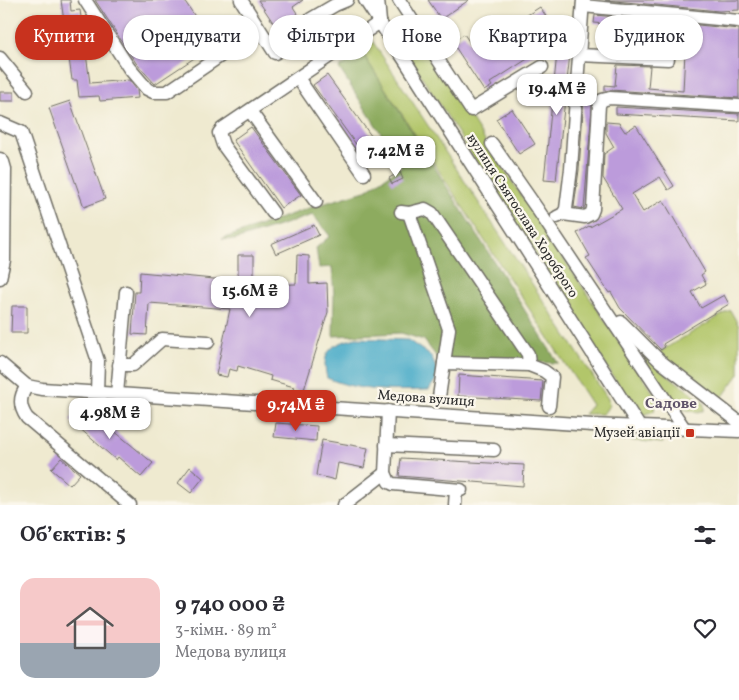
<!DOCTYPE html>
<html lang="uk">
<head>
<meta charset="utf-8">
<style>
  :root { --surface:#fff; --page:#f2f2f3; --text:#2b2b33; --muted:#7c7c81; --accent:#c8321e }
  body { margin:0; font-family:Vollkorn,serif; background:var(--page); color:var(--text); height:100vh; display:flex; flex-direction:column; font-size:19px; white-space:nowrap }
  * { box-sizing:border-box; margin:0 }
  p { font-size:16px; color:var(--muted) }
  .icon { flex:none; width:28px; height:28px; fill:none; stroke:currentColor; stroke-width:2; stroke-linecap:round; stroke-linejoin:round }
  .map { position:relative; height:505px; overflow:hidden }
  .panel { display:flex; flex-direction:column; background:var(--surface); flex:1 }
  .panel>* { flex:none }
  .hud { position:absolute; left:15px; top:15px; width:710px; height:45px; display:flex; gap:10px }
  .price { position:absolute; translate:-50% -42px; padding:0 11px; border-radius:10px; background:#fff; color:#222; font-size:16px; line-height:32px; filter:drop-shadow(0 1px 2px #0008) }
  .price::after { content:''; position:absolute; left:50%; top:30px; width:15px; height:11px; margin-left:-8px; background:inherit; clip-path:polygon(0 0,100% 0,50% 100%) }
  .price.active { background:var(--accent); color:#fff }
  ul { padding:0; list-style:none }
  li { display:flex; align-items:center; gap:15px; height:125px; padding:0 20px }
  li span { display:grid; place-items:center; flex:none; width:140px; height:100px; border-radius:15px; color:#555 }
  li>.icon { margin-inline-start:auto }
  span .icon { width:60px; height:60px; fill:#fffc; stroke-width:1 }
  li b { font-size:21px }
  h2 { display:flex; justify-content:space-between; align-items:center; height:60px; padding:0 20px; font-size:21px }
  .pill { padding:0 18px; border-radius:22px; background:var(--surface); box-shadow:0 1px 4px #0004; font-size:18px; line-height:45px }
  .pill.active { background:var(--accent); color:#fff }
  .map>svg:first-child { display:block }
  .green { fill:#b2c66a; stroke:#6e784a }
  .forest { fill:#8dab5e; stroke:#5c6b44 }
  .water { fill:#49abc8; stroke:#3a6b7a }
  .building { fill:#bc9bdb }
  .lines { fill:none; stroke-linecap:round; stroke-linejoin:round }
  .minor-casing { stroke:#706e65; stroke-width:15 }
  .minor { stroke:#fff; stroke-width:12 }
  .poi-dot { fill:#c8321e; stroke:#fbf7ec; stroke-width:2 }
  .labels { text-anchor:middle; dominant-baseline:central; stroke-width:4.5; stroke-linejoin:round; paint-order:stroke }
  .street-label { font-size:14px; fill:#2b2b2b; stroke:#fbf7ec }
  .poi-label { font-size:14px; fill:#2b2b2b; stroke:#fbf7ec; text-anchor:end }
  .neighbourhood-label { font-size:15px; font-weight:bold; fill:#5e5269; stroke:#fbf7ec }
</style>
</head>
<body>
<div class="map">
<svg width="739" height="505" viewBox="0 0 739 505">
  <rect width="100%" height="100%" fill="#fbf7ec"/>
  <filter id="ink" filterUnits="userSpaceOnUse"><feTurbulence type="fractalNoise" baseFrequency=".02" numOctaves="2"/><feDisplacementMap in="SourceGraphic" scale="10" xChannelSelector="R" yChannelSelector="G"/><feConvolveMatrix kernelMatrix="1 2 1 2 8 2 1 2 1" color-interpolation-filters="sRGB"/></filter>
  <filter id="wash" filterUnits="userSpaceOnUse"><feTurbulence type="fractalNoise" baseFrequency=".0096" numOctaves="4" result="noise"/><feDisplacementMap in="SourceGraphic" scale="20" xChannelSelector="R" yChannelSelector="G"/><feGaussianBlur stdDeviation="1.12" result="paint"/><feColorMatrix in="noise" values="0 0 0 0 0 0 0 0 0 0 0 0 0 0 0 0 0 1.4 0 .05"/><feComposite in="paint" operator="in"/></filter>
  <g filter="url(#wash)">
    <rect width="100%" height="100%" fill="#efead0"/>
    <g class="green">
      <path d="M396 36 426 47 489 147 656 397 654 411 639 417Z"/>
      <path d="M363 39H371L608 399 609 406 603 414H584L592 405 356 44Z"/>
      <path d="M730 310 739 326V374L721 399 659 352Z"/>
      <path d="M638 352 704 403V410L698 413 677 407Z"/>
      <path d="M613 436 663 440V443L612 439Z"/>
    </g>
    <path class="forest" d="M362 52 558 363 439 360 424 340 401 333 333 336 334 296 332 267 319 268 316 248 330 236 313 215 235 240 222 239 309 208 365 191 402 166 339 68Z"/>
    <path class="water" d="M356 338 408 340 431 356 439 375 429 390C395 391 359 392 327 378 320 351 332 344 356 338Z"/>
    <g id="blocks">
      <g class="building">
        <path d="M61 0H70L71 11 80 10 90 83 129 80 137 90 138 98 100 101 99 96 79 97 77 80H72Z"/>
        <path d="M95 0H184L214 45 155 84 136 63Z"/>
        <path d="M258 0H303L293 7 301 19 280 33Z"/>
        <path d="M428 0H469L441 19Z"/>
        <path d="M605 0H739V10L719 11Z"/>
        <path d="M540 7 560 38 490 83 492 86 484 91 452 42 464 34 474 49Z"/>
        <path d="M595 15 739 29V98L610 90 605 91V85L615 86 617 65 650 66 648 88 683 91 686 32 594 23Z"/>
        <path d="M333 19 342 33 330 40 321 26Z"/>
        <path d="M557 53 570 54 556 181 544 180Z"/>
        <path d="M327 75 377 144 363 154 313 85Z"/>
        <rect x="0" y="92" width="14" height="9"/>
        <path d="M584 96H593L584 209 574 207 579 170Z"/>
        <path d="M70 101 105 199 84 207 49 108Z"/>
        <path d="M616 107 739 114V121L616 114Z"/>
        <path d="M512 109 535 144 519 154 496 119Z"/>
        <path d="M606 122 619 123 625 132 636 125 674 186 668 190 660 177 632 194 643 212 663 200 705 272 701 275 706 284 692 292 701 308 724 295 729 304 663 344 665 347 661 350 620 308 611 292 609 293 586 258 590 256 577 233 589 226 590 227 622 209 603 178 604 154 614 147 606 133Z"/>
        <path d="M251 127 301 195 281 208 233 140Z"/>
        <path d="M400 172 403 179 392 184 389 178Z"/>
        <path d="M314 225 319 235 276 254 271 244Z"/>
        <path d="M238 255H254V285L296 284 297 255 309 256V284L327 283 328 312 303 393 293 390 294 387 270 380 271 376 238 366 237 371 229 369 227 377 216 375 230 309 149 303 147 335 132 334 135 292H139L140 272 235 281V279H238Z"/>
        <path d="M12 306H27V333H11Z"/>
        <path d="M459 375 543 381 541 401 458 396Z"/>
        <path d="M85 402 98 413 96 416 153 463 141 477 118 457 116 460 70 420Z"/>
        <path d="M276 423 317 426 316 441 274 437Z"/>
        <path d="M322 440 368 448 364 468 338 463 335 480 316 475Z"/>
        <path d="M61 458 80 474 70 485 51 469Z"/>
        <path d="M401 458 524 465 523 486 399 476Z"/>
        <path d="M190 467 203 478 191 493 178 483Z"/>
      </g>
    </g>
  </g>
  <g filter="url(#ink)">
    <use href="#blocks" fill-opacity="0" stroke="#706e65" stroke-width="1"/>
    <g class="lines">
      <g class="minor-casing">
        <g id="minor">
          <path d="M85 0 129 68 147 89 153 92H167L223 54"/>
          <path d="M241 0 275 53 301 35 311 19 335 5 347 0"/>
          <path d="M365 0 406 62 639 426"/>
          <path d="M378 0 380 22"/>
          <path d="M399 0 471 110 542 67"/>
          <path d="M583 6 739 21"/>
          <path d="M579 55 668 59"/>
          <path d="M0 58 27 91"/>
          <path d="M298 78 364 174"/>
          <path d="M250 111 316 202"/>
          <path d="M0 123 21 132 98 361 97 392"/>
          <path d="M492 144 538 210 684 428"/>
          <path d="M0 159 3 162 5 169 4 260 0 278"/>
          <path d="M401 212 409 213 425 209 432 213 528 354 529 365"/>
          <path d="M273 213 223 145 219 133 222 129 380 22"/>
          <path d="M409 213 449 329 439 397"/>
          <path d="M563 214 585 217 591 214 593 209 599 105 602 100 610 98 739 106"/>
          <path d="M557 217 563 214 566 209 571 169 583 0"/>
          <path d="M621 322 660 361 739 422"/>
          <path d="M0 363 27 386 42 389 592 425 739 431"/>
          <path d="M444 363 529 365 544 371 552 377 549 406"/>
          <path d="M119 365H133L162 339 208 342"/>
          <path d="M27 386C19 397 19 406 27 418L130 505"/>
          <path d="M117 394 126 292"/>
          <path d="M388 411 385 473 389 482 393 484 461 490"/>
          <path d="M386 445 494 450"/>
          <path d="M344 505 385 473"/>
          <path d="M455 505 456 490"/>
        </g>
      </g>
      <use href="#minor" class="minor"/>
    </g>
  </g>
  <rect class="poi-dot" x="685" y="428" width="10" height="10" rx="2.5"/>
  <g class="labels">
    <g class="street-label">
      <text transform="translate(522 216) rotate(57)">вулиця Святослава Хороброго</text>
      <text transform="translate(426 399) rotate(4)">Медова вулиця</text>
    </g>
    <g class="poi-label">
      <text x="680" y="433">Музей авіації</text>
    </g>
    <g class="neighbourhood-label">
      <text x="671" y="404">Садове</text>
    </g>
  </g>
</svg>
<b class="price" style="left:557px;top:116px">19.4M ₴</b>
<b class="price" style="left:396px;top:178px">7.42M ₴</b>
<b class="price" style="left:250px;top:318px">15.6M ₴</b>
<b class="price active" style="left:296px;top:432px">9.74M ₴</b>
<b class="price" style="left:110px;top:440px">4.98M ₴</b>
<div class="hud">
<a class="pill active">Купити</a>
<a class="pill">Орендувати</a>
<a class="pill">Фільтри</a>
<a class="pill">Нове</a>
<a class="pill">Квартира</a>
<a class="pill">Будинок</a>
</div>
</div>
<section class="panel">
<h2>Об’єктів: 5<svg class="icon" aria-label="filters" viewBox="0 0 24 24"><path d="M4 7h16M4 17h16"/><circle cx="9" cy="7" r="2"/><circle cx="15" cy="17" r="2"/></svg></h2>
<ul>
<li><span style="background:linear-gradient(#f6c9c9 65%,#9aa5b1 0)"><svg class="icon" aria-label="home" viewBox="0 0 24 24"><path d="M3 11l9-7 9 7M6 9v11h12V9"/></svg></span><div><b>9 740 000 ₴</b><p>3-кімн. · 89 m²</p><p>Медова вулиця</p></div><svg class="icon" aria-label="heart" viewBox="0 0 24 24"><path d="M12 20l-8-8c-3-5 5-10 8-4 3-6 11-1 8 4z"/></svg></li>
</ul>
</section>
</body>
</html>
